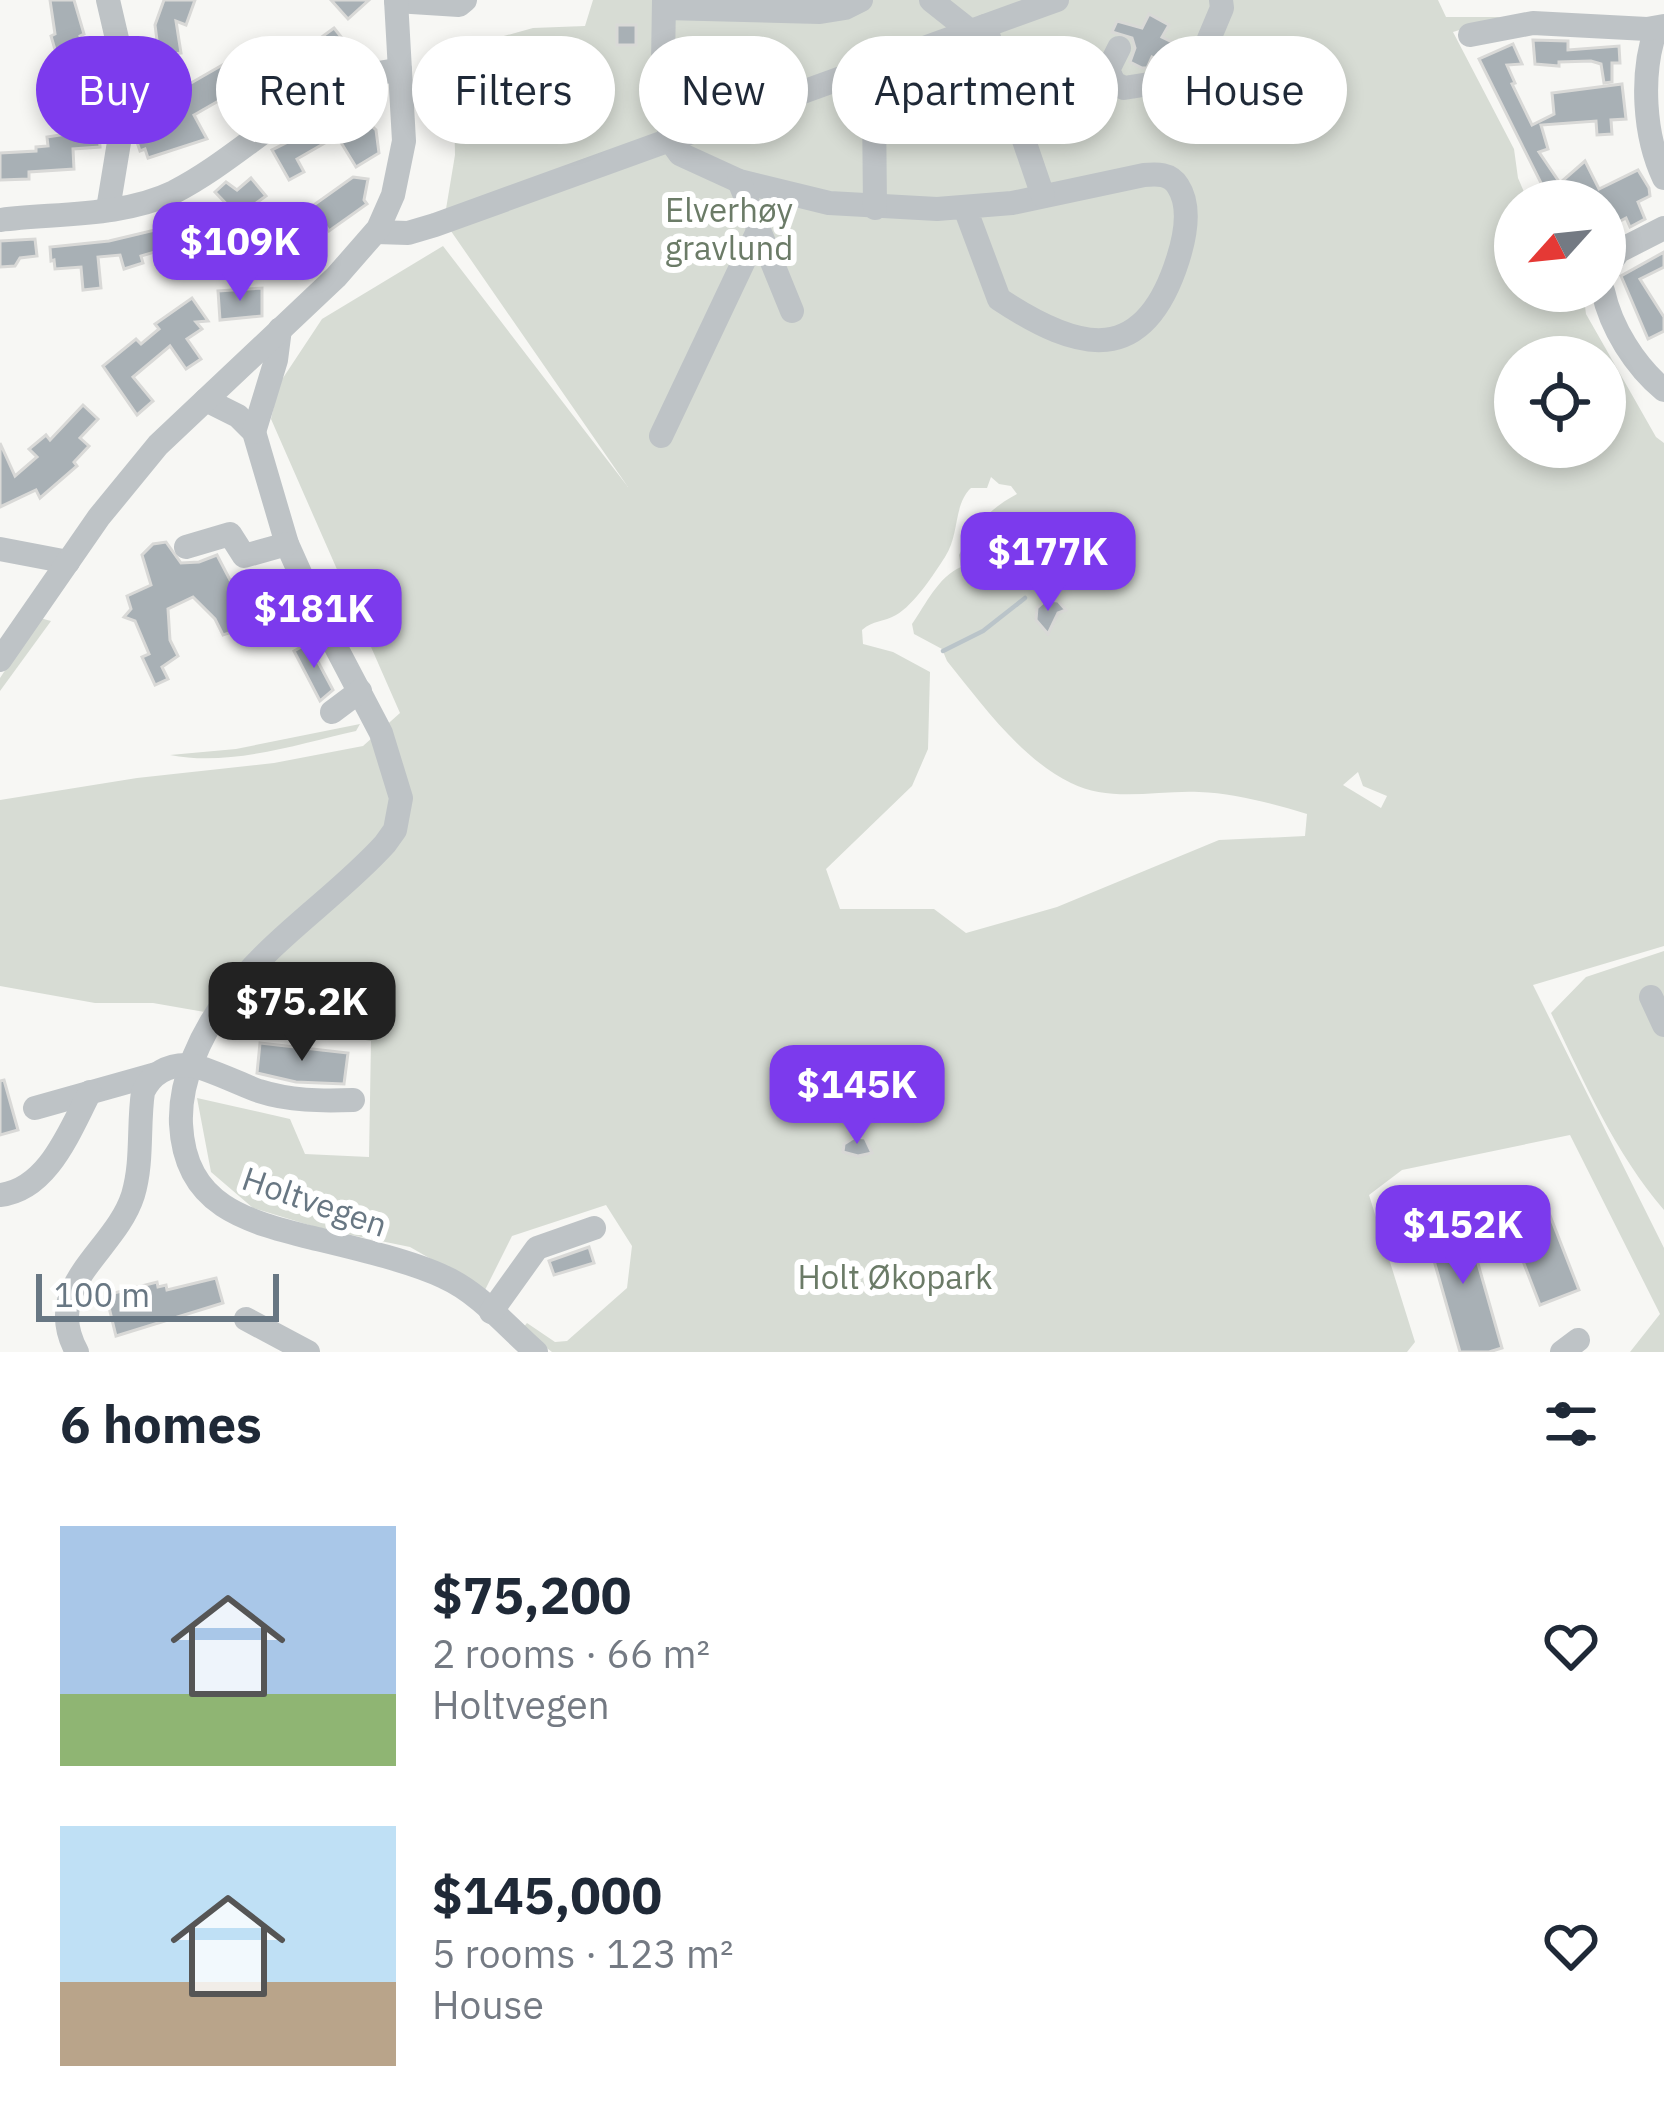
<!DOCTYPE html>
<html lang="en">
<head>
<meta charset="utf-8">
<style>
  :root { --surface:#fff; --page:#f6f6f7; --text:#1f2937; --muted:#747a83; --accent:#7c3aed }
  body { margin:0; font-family:"IBM Plex Sans",sans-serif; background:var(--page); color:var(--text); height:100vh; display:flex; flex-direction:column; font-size:45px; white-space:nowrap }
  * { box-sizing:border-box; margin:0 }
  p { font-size:39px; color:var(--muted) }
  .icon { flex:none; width:66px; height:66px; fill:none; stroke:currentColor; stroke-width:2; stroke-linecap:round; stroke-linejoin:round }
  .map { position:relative; height:1352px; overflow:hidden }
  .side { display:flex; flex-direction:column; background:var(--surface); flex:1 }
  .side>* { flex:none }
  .guide { position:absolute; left:36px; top:36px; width:1593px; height:108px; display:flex; gap:24px }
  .needle { width:78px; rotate:243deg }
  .buttons { position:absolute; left:1494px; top:180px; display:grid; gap:24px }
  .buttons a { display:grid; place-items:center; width:132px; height:132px; border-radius:50%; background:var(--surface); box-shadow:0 6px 18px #0003; font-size:60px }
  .scale { position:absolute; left:36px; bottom:30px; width:243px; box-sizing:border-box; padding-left:12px; border:6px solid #687783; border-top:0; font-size:33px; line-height:42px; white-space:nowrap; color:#687783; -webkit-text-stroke:9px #fff; paint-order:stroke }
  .price { position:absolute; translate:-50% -102px; padding:0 27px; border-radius:24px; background:var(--accent); color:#fff; font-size:39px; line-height:78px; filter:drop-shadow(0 3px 6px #0008) }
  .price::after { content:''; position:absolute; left:50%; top:72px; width:36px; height:27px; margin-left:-18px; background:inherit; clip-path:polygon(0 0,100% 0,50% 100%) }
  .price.selected { background:#222; color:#fff }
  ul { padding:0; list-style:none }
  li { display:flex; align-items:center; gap:36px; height:300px; padding:0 60px }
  li span { display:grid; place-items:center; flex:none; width:336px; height:240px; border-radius:0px; color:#555 }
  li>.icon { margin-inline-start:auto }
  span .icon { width:144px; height:144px; fill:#fffc; stroke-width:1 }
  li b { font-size:51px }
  h2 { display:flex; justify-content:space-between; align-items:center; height:144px; padding:0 60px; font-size:51px }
  .pill { padding:0 42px; border-radius:54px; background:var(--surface); box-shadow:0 6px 18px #0003; font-size:42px; line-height:108px }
  .pill.selected { background:var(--accent); color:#fff }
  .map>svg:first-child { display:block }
  .green { fill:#d7dcd4; fill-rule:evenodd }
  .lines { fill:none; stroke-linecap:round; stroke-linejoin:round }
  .stream { stroke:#bac4c9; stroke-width:4.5 }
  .building { fill:#a8b0b5; stroke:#d9d9d7; stroke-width:3 }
  .minor { stroke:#bec3c6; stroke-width:24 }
  .labels { text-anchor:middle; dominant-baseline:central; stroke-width:12; stroke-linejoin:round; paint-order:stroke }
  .park-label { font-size:33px; fill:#6b7b67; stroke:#fff }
  .street-label { font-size:33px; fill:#687783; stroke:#fff }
</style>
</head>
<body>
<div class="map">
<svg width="1664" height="1352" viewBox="0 0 1664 1352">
  <rect width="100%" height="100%" fill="#f7f7f4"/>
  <g class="green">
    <path d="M593 0H1438L1446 17H1501L1453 32 1514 149 1518 178 1528 201H1515V291H1583L1586 314 1656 437 1664 443V946L1533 985 1664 1248V1352H1630L1660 1314 1570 1135 1402 1170 1369 1195 1415 1342 1407 1352H552L522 1329 527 1323 555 1342 567 1341 627 1288 632 1246 606 1205 512 1236 485 1290 410 1247 322 1229 253 1208 211 1172 197 1098 290 1119 305 1154 369 1157 371 1041 153 1003H95L0 986V800L137 778 274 763 363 746 400 713 271 419 279 384 322 319 443 246 628 487 444 221 455 155 453 50 533 28 585 26ZM1515 357H1605V447H1515ZM991 477 999 484 1011 486 1017 494C990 508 973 527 959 555L961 567C938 577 926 604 912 624L914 634 942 649 947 661C982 704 1020 758 1071 783 1110 803 1157 790 1199 792 1235 793 1273 804 1307 814L1305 836 1219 840 1057 907 966 933 934 909H840L826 869 912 786 928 749 930 672 893 652 863 644 862 630C873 620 884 622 896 615 914 605 934 574 945 557 960 534 953 505 971 488H987ZM1358 772 1363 786 1387 796 1381 808 1343 785Z"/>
    <path d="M40 618 51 621 0 691V678Z"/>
    <path d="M360 724 356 731C298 744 230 767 170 755L236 749Z"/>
    <path d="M1664 951V1210C1615 1153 1583 1080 1551 1013L1586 977Z"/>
  </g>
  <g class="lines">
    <path class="stream" d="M943 651 983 631 1025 598"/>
  </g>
  <g class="building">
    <path d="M50 0H74L84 34 80 36 94 85 89 86 96 108 74 114 51 36 55 34Z"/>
    <path d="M164 0H195L186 25 176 21 181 53 175 54 177 64 140 69 138 51 158 48 155 25Z"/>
    <path d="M331 0H369L348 19Z"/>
    <path d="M1149 14 1169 25 1162 37 1176 44 1166 64 1152 57 1147 68H1142L1130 62 1135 48 1132 38 1112 32 1117 21 1142 28Z"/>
    <rect x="617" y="25" width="19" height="20"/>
    <path d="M334 28 342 38 335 44 339 50 313 69 301 52Z"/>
    <path d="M1533 40 1568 41V50L1619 46 1620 63H1612V82L1604 83 1601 64 1591 61 1559 62V66L1535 64Z"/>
    <path d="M1513 44 1522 64 1507 65 1515 83 1512 84 1532 125 1554 114 1552 93 1622 84 1626 119 1611 120 1612 134 1597 135 1596 121 1541 125 1548 149 1539 152 1560 183 1585 161 1599 189 1638 170 1649 188 1650 196 1638 202 1645 219 1630 227 1626 218 1605 229V201H1550L1479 59Z"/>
    <path d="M279 45 290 65 276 73 285 91 268 100 257 79 194 115 207 139 148 158 145 149 140 151 136 139 161 127 155 107 180 97 177 91 252 48 254 52 264 46 268 51Z"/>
    <path d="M348 112 353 121 361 116 376 130 379 153 356 167 337 136 297 159 304 172 289 180 272 150Z"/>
    <path d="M99 129 100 147 73 149 74 169 29 172V179L0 180V153L36 151V147L48 146 47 137Z"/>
    <path d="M353 177 368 179 364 200 367 204 329 231 325 225 279 259 277 256 269 262 254 240 286 218 288 221 297 217Z"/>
    <path d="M251 178 266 196 238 216 215 192 226 182 237 190Z"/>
    <path d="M188 216 194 228 200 225 213 251 195 259 176 221Z"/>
    <path d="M159 229 165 249 141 256 143 263 124 269 120 255 98 257 101 288 83 290 81 267 55 269 54 260 51 261 50 247 109 241Z"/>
    <path d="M35 239 37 256 20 258 15 266 0 267V241Z"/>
    <path d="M1664 252V267L1640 279 1664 317V331L1648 339 1621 276Z"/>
    <path d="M262 288V316L220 320 218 291Z"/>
    <path d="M192 298 208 321 196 322 202 329 187 339 201 359 186 369 170 346 133 377 153 401 137 415 103 366 136 339 141 344 159 329 155 324Z"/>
    <path d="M83 405 98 419 80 438 89 446 74 462 77 466 40 498 36 490 0 507V443L15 476 37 457 29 449 46 435 50 440Z"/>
    <path d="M166 542 181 563 199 562 217 555 230 580 233 579 260 636 247 642 241 629 223 635 215 619 193 597 168 609 170 640 178 656 162 667 168 679 155 685 142 657 149 654 135 621 124 617 131 609 127 596 151 585 142 555 153 544Z"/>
    <path d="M1046 600 1058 601 1066 610 1058 613 1048 634 1036 620 1037 608Z"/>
    <path d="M308 643 333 690 320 701 294 651Z"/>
    <path d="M260 1043 348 1053 344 1084 296 1082 257 1073Z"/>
    <path d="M4 1080 18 1130 0 1135V1081Z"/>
    <path d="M855 1137 865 1138 872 1153 858 1156 843 1152 844 1144Z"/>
    <path d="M1542 1195 1579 1290 1540 1305 1502 1207Z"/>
    <path d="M1465 1218 1502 1348 1489 1352H1460L1425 1229Z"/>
    <path d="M589 1247 594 1263 554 1275 549 1261Z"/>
    <path d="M216 1278 223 1303 116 1336 106 1295 157 1282 158 1287 166 1285 167 1290Z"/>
  </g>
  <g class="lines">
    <g class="minor">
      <path d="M664 0 663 64 670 140 680 154 739 181 829 203 937 209 1012 203 1144 175C1157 174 1170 173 1178 186 1191 206 1185 237 1178 259 1144 367 1080 353 999 299L965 208"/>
      <path d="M931 0 970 31"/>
      <path d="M396 1 459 5 465 0"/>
      <path d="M665 8 820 12 845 8 861 0"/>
      <path d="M985 26 1043 196"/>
      <path d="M1656 29C1640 74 1644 136 1664 178"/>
      <path d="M1470 35 1533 23 1647 29 1664 26"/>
      <path d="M1119 48 1108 70 1114 83 1124 88 1193 77 1222 8 1221 0"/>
      <path d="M869 67 874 105 875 208"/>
      <path d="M739 181 792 311"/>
      <path d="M108 209 124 112 118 43 108 0"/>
      <path d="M0 220C56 213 122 217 174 192 252 152 308 78 400 70"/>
      <path d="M376 232 408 233 435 225 1057 0"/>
      <path d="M1605 270 1619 251 1664 228"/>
      <path d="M1603 291C1611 328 1635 366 1664 390"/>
      <path d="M206 400 238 416 254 432 287 544 317 611 381 733 401 798 395 830 385 844C336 898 272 937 228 997 202 1032 179 1079 181 1124 185 1206 245 1221 313 1238 350 1247 411 1261 444 1277 480 1293 507 1327 536 1352"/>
      <path d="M254 432 276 360 280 329"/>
      <path d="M661 436 759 229"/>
      <path d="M186 547 230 534 244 556 287 544"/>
      <path d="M0 549 68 562"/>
      <path d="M0 660 99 517 158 445 336 277 378 229 393 195 404 141 396 0"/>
      <path d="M332 712 360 691"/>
      <path d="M1651 997 1664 1025"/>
      <path d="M35 1108 156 1074"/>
      <path d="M0 1195C48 1190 70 1130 90 1092"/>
      <path d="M491 1312 537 1248 594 1228"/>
      <path d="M246 1319 308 1352"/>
      <path d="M77 1352C40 1285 115 1252 133 1195 143 1162 138 1125 143 1092 151 1074 168 1064 189 1065 203 1066 242 1085 259 1091 290 1101 321 1101 353 1100"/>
      <path d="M1562 1352 1578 1340"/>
    </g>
  </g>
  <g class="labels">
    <g class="park-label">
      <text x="729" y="209">Elverhøy<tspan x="729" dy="38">gravlund</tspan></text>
      <text x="895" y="1276">Holt Økopark</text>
    </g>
    <g class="street-label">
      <text transform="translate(315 1201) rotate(19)">Holtvegen</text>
    </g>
  </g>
</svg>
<div class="buttons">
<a><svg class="needle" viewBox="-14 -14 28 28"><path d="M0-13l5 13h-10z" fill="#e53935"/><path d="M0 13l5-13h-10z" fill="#747a83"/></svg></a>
<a><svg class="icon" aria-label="locate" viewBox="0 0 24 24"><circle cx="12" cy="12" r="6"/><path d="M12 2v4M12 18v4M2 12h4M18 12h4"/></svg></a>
</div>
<div class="scale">100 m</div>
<b class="price" style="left:240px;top:304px">$109K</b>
<b class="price" style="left:1048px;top:614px">$177K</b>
<b class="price" style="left:314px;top:671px">$181K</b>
<b class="price selected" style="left:302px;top:1064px">$75.2K</b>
<b class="price" style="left:857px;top:1147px">$145K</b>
<b class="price" style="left:1463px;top:1287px">$152K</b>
<div class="guide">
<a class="pill selected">Buy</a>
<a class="pill">Rent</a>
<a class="pill">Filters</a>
<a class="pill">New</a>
<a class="pill">Apartment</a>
<a class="pill">House</a>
</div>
</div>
<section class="side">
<h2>6 homes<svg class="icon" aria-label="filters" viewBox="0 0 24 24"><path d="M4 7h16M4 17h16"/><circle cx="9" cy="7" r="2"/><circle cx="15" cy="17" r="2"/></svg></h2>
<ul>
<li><span style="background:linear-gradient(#a9c7e8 70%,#8fb573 0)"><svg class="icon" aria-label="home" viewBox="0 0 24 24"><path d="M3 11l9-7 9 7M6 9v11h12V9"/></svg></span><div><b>$75,200</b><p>2 rooms · 66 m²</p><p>Holtvegen</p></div><svg class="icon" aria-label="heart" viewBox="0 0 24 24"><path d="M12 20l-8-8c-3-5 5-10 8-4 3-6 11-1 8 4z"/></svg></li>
<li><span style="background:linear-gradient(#bfe0f5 65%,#b9a48a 0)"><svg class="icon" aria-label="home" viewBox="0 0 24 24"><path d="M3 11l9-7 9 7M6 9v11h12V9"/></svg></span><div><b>$145,000</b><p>5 rooms · 123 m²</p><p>House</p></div><svg class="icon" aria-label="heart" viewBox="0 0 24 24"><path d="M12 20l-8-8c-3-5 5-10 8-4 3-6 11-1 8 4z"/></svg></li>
</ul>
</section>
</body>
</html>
